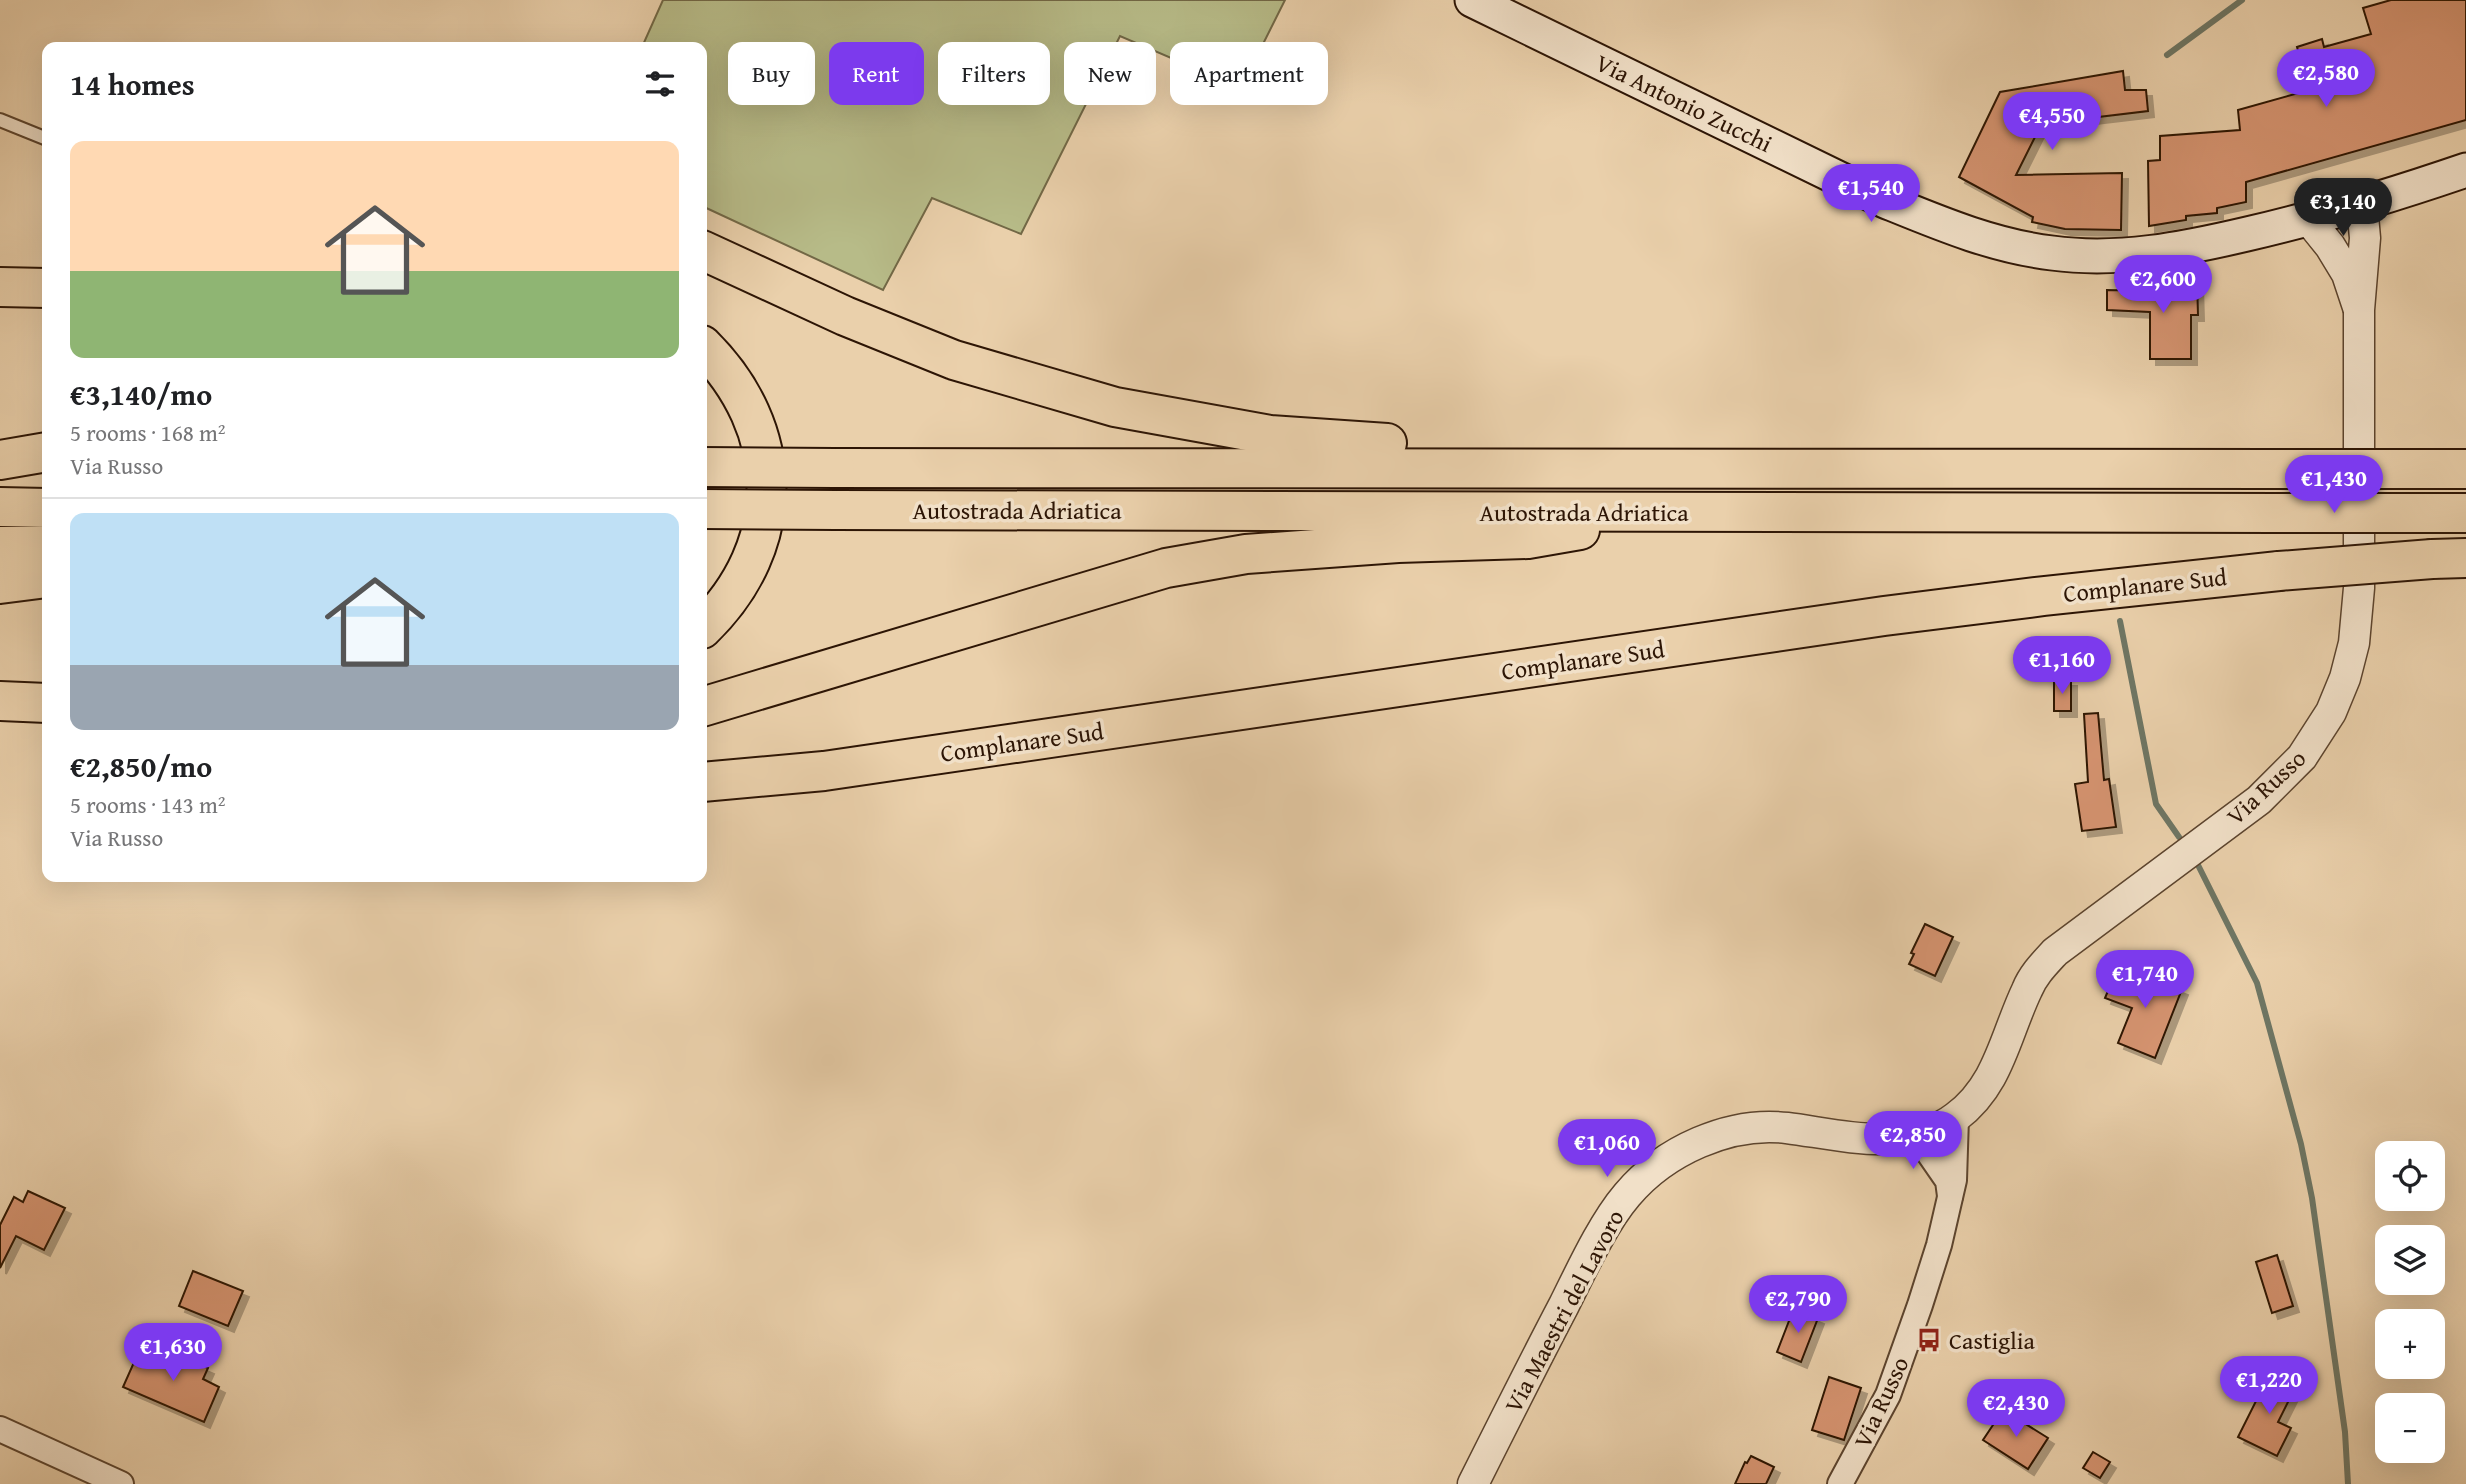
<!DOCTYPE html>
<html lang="en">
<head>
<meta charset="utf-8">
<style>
  :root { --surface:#fff; --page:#f6f6f6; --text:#202124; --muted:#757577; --line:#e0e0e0; --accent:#7c3aed }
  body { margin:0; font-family:"Gentium Book Plus",serif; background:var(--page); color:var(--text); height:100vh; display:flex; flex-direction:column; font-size:26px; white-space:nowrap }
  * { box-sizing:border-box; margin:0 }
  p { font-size:23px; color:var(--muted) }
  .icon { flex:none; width:38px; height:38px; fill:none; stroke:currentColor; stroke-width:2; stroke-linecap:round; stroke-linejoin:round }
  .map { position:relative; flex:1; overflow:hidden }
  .drawer { position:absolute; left:42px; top:42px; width:665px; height:840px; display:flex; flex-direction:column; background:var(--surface); border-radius:14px; box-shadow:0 7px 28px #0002 }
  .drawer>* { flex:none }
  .hud { position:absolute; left:728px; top:42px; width:665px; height:63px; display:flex; gap:14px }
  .controls { position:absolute; left:2375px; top:1141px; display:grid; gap:14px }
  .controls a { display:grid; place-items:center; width:70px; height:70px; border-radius:14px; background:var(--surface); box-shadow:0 7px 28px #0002; font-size:35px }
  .price { position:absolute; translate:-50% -60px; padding:0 16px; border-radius:24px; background:var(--accent); color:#fff; font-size:23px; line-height:46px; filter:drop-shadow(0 2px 4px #0008) }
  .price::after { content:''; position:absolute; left:50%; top:42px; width:21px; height:16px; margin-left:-10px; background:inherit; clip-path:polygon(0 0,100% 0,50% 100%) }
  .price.selected { background:#222; color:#fff }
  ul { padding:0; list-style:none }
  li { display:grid; align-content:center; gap:14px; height:371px; padding:0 28px }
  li+li { border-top:2px solid var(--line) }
  li span { display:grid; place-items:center; height:217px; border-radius:14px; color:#555 }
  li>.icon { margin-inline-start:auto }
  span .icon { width:126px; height:126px; fill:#fffc; stroke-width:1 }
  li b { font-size:30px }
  h2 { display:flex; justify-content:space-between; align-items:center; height:84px; padding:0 28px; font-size:30px }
  .chip { padding:0 24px; border-radius:14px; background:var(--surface); box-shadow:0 7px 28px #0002; font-size:24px; line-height:63px }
  .chip.selected { background:var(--accent); color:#fff }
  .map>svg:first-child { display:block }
  .green { fill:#b7bb88; stroke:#726846; stroke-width:2 }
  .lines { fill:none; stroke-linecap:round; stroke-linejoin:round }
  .stream { stroke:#6e7664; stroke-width:6 }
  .building { fill:#d69471; stroke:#2d1505; stroke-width:2; filter:url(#shadow) }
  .service-casing { stroke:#5c442e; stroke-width:16 }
  .minor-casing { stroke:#5c442e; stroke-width:28 }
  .tertiary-casing { stroke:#5c442e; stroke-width:33 }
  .secondary-casing { stroke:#2d1505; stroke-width:37 }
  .trunk-casing { stroke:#2d1505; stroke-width:42 }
  .motorway-casing { stroke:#2d1505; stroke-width:42 }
  .service { stroke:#f1e0c8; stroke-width:12 }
  .minor { stroke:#f1e0c8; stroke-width:24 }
  .tertiary { stroke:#f1e0c8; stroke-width:30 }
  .secondary { stroke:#f1e0c8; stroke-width:33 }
  .trunk { stroke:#ead0ab; stroke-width:38 }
  .motorway { stroke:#ead0ab; stroke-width:38 }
  .trunk-bridge-casing { stroke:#2d1505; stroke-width:42; stroke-linecap:butt }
  .motorway-bridge-casing { stroke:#2d1505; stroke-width:42; stroke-linecap:butt }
  .trunk-bridge { stroke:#ead0ab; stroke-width:38 }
  .motorway-bridge { stroke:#ead0ab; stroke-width:38 }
  .labels { text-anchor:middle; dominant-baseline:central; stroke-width:7; stroke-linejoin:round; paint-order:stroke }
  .street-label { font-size:24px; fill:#2d1505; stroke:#f1e0c8 }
  .poi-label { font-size:24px; fill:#2d1505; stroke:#f1e0c8; text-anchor:start }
</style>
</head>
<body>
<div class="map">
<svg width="2466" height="1484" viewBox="0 0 2466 1484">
  <defs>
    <filter id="shadow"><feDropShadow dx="6" dy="6" stdDeviation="0" flood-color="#0004"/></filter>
  </defs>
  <rect width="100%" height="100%" fill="#ead0ab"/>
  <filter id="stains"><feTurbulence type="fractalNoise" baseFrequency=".00286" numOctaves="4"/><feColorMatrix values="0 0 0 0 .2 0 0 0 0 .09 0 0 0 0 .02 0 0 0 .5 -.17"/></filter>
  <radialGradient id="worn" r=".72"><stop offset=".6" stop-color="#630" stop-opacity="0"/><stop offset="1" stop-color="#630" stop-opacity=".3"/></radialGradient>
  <path class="green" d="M663 0H1285L1241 88 1120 36 1021 234 932 198 883 290 702 206V47H642Z"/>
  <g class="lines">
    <g class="stream">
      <path d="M2167 55 2242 0"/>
      <path d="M2120 621 2156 804 2179 837"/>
      <path d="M2198 865 2257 983 2301 1144 2312 1198 2345 1432 2348 1484"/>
    </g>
  </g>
  <g class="building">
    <path d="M2391 0H2466V120L2246 182V202L2217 208V213L2186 216V220L2149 226 2148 161 2160 160V136L2240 130 2238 110 2309 90 2297 47 2322 39 2324 47 2371 34 2363 8Z"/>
    <path d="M2123 71 2125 90H2146L2148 111 2065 121 2044 119 2016 175 2122 173 2121 230 2065 229 2032 222 2033 217 1959 177 2000 92Z"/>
    <path d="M2149 280H2197L2198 315H2191V359H2150V312L2107 310V290L2150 291Z"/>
    <rect x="2054" y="680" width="17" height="31"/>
    <path d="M2098 713 2104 780 2109 779 2116 827 2082 831 2075 784 2088 782 2084 714Z"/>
    <path d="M1925 924 1953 937 1935 976 1909 964 1914 954 1911 953Z"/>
    <path d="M2130 969 2182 989 2155 1058 2118 1043 2132 1008 2105 998 2113 979 2124 983Z"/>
    <path d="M28 1191 65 1208 44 1250 16 1236 0 1268V1225L14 1197 23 1202Z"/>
    <path d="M2277 1255 2293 1306 2272 1313 2256 1262Z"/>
    <path d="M193 1271 243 1291 228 1326 179 1306Z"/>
    <path d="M1794 1308 1818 1318 1801 1362 1777 1352Z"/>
    <path d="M162 1348 208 1368 203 1379 219 1387 204 1422 123 1387 139 1351 157 1359Z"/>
    <path d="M2270 1373 2296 1386 2278 1422 2291 1428 2277 1456 2238 1437Z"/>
    <path d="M1829 1377 1861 1388 1844 1440 1812 1430Z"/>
    <path d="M2003 1410 2048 1438 2028 1469 1983 1440Z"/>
    <path d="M2093 1452 2110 1462 2100 1478 2083 1468Z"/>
    <path d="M1751 1456 1774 1467 1766 1484H1735L1745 1462 1747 1463Z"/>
  </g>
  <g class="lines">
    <g class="service-casing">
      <path id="service" d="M0 120 47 139"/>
    </g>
    <g class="minor-casing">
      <g id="minor">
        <path d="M1922 1135 1930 1155 1948 1181 1950 1196"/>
        <path d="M0 1429 121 1484"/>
        <path d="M1840 1484 1888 1395 1920 1305 1939 1245 1954 1180 1956 1117"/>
      </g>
    </g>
    <g class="tertiary-casing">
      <g id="tertiary">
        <path d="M2309 220 2330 246 2347 274 2358 307"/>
        <path d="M1473 1484C1503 1424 1533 1364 1564 1305 1581 1271 1603 1223 1627 1195 1664 1151 1729 1121 1787 1128 1842 1135 1908 1154 1956 1117 1999 1085 2005 1036 2027 990 2033 975 2044 964 2055 952L2259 800 2302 757 2331 712 2345 678 2354 643 2359 588V310L2365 238 2362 205"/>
      </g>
    </g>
    <g class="secondary-casing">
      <path id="secondary" d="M1472 0 1885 201C1939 223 1993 246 2052 253 2118 262 2183 249 2247 234 2321 217 2393 195 2466 170"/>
    </g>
    <g class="trunk-casing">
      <g id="trunk">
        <path d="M2432 559 2466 558"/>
        <path d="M0 701 47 703"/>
        <path d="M702 782 824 771 1884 616 2044 596 2279 571"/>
      </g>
    </g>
    <g class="motorway-casing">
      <g id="motorway">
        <path d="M702 250 845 316 954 360 1115 407 1270 435 1387 443"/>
        <path d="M0 287 47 288"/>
        <path d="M702 345C787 429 789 545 702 629"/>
        <path d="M0 460 47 452"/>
        <path d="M835 468 2275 469"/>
        <path d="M0 507 47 508"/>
        <path d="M836 510 2278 513"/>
        <path d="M0 546H47"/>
        <path d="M0 584 47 578"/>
        <path d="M702 707 1166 568 1246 554 1398 543 1528 539 1580 530"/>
      </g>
    </g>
    <use href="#service" class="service"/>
    <use href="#minor" class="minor"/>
    <use href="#tertiary" class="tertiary"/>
    <use href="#secondary" class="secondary"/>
    <use href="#trunk" class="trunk"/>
    <use href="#motorway" class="motorway"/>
    <g class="trunk-bridge-casing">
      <path id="trunk-bridge" d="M2279 571 2432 559"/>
    </g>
    <g class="motorway-bridge-casing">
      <g id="motorway-bridge">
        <path d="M702 467 835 468"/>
        <path d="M2275 469H2466"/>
        <path d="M702 509 836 510"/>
        <path d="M2278 513H2466"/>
      </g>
    </g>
    <use href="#trunk-bridge" class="trunk-bridge"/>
    <use href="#motorway-bridge" class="motorway-bridge"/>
  </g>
  <defs>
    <g id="bus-bare" transform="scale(1.89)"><path d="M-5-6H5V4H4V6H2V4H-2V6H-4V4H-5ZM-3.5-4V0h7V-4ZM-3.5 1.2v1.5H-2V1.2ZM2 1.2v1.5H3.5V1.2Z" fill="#8f2418" stroke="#f1e0c8" stroke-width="2.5" paint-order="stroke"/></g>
  </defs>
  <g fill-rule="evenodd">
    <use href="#bus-bare" x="1929" y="1340"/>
  </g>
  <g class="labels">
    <g class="street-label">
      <text transform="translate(1684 103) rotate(26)">Via Antonio Zucchi</text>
      <text x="1017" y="510">Autostrada Adriatica</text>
      <text x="1584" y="512">Autostrada Adriatica</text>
      <text transform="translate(2145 585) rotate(-6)">Complanare Sud</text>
      <text transform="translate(1583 660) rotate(-8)">Complanare Sud</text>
      <text transform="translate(1022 742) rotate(-8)">Complanare Sud</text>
      <text transform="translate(2266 787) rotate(-43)">Via Russo</text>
      <text transform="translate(1564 1311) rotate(-62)">Via Maestri del Lavoro</text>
      <text transform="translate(1881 1402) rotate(-65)">Via Russo</text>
    </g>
    <g class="poi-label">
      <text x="1949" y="1340">Castiglia</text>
    </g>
  </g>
  <rect width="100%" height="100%" filter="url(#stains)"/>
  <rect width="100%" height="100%" fill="url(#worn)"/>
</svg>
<div class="controls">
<a><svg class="icon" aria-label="locate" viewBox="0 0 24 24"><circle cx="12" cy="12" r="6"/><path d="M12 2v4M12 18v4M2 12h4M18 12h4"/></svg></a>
<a><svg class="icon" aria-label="layers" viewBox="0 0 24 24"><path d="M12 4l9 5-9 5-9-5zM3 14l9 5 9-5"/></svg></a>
<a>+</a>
<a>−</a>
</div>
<b class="price" style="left:2326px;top:109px">€2,580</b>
<b class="price" style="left:2052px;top:152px">€4,550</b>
<b class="price" style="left:1871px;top:224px">€1,540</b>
<b class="price selected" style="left:2343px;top:238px">€3,140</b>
<b class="price" style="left:2163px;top:315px">€2,600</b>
<b class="price" style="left:2334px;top:515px">€1,430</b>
<b class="price" style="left:2062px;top:696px">€1,160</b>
<b class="price" style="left:2145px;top:1010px">€1,740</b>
<b class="price" style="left:1913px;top:1171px">€2,850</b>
<b class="price" style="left:1607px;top:1179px">€1,060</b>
<b class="price" style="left:1798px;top:1335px">€2,790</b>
<b class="price" style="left:173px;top:1383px">€1,630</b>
<b class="price" style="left:2269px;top:1416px">€1,220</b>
<b class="price" style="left:2016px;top:1439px">€2,430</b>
<div class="hud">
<a class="chip">Buy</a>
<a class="chip selected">Rent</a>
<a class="chip">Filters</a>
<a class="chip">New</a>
<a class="chip">Apartment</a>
</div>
<section class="drawer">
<h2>14 homes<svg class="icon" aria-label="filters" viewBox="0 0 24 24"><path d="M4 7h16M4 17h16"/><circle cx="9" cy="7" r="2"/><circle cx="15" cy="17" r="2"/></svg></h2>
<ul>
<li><span style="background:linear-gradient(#ffd9b3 60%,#8fb573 0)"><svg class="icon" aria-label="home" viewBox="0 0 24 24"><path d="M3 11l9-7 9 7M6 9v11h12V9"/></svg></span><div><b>€3,140/mo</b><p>5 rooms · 168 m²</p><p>Via Russo</p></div></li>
<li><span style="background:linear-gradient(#bfe0f5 70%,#9aa5b1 0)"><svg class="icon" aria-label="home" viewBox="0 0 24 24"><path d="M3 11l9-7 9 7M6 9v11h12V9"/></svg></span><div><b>€2,850/mo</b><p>5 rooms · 143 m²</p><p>Via Russo</p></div></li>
</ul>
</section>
</div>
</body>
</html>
